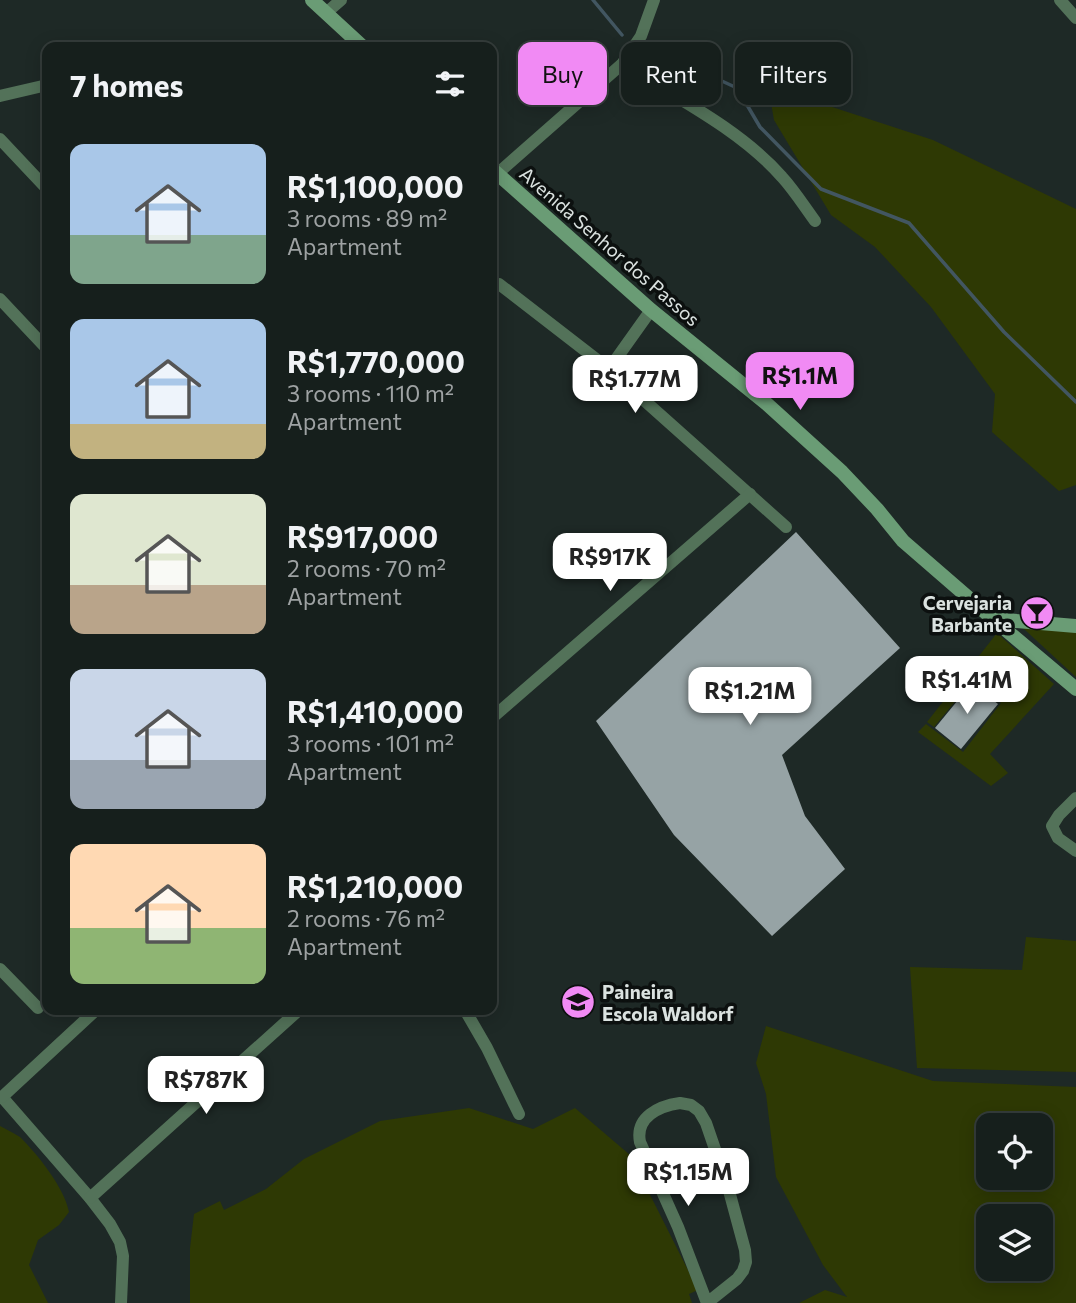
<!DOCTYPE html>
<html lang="en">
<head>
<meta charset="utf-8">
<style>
  :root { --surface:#161f1c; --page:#1f2725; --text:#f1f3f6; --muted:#9ea2a3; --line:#353d3b; --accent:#f18af4 }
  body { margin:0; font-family:Commissioner,sans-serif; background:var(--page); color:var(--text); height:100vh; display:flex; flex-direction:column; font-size:26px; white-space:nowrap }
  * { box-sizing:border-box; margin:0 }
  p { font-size:23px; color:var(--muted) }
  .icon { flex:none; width:38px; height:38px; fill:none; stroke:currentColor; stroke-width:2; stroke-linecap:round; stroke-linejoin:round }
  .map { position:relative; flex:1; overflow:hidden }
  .details { position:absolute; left:42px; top:42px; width:455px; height:973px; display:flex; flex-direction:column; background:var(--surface); border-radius:14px; box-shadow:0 4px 18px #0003,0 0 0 2px var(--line) }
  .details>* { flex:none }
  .banner { position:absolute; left:518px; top:42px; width:452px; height:63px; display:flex; gap:14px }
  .controls { position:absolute; left:976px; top:1113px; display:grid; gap:14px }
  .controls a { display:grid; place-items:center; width:77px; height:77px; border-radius:14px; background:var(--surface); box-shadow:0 4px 18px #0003,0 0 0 2px var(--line); font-size:35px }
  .price { position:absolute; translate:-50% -60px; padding:0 16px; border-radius:14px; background:#fff; color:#222; font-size:23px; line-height:46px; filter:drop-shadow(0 2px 4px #0008) }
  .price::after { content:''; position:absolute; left:50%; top:42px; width:21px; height:16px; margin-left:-10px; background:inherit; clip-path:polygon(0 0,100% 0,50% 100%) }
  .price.current { background:var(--accent); color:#111 }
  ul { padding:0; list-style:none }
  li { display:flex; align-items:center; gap:21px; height:175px; padding:0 28px }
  li span { display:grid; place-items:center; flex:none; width:196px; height:140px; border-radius:14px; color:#555 }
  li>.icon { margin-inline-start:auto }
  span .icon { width:84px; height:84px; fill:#fffc; stroke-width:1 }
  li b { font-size:30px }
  h2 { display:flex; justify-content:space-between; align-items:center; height:84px; padding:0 28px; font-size:30px }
  .tag { padding:0 24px; border-radius:14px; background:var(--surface); box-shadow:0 4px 18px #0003,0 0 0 2px var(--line); font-size:24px; line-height:63px }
  .tag.current { background:var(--accent); color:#111 }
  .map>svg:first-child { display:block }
  .green { fill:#2e3904; fill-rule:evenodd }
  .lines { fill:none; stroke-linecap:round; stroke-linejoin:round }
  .stream { stroke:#425661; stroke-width:3.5 }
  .building { fill:#96a3a5 }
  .street { stroke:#537259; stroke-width:12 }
  .secondary { stroke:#6a9c75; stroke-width:14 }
  .labels { text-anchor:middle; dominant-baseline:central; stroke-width:7; stroke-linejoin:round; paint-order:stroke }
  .street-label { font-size:19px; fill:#dbe2e0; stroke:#0c100f }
  .poi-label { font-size:19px; font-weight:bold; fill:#dbe2e0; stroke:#0c100f; text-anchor:end }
</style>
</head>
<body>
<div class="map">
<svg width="1076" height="1303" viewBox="0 0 1076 1303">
  <rect width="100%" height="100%" fill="#1e2926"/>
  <g class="green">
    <path d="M768 86 933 140 1076 209V485L1059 491 992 432 995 394 931 307 875 247 831 215 774 120Z"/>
    <path d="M1023 628 1076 632V677Z"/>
    <path d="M997 633 1054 684 990 754 1008 773 991 786 918 732 926 724 963 752 1001 703 972 681 934 727 927 722Z"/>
    <path d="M1026 937 1076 941V1072L917 1068 910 967 1022 970Z"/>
    <path d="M766 1026 933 1081 1076 1087V1303H799L825 1290 847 1297 823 1265 776 1177 766 1094 756 1063ZM989 1125H1041V1178H989ZM989 1216H1041V1269H989Z"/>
    <path d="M469 1108 533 1129 575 1108 630 1155 698 1290 689 1294 692 1303H190V1248L194 1214 220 1201 224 1210 266 1189 304 1159 380 1121Z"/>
    <path d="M0 1126C7 1130 14 1133 20 1137 38 1155 64 1187 69 1212L59 1225 38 1240 29 1265 48 1303H0Z"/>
  </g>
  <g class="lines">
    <g class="stream">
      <path d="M593 0 622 35"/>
      <path d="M644 45 737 88 760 127 821 189 909 223 1004 332 1076 402"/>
    </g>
  </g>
  <g class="building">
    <path d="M796 532 900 648 782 755 805 816 845 869 772 936 674 835 596 721Z"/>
    <path d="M972 683 998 704 961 749 935 728Z"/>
  </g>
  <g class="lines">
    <g class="street">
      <path d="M1060 0 1076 18"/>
      <path d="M326 13 341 0"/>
      <path d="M622 64C675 97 741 130 782 177 794 190 804 206 815 221"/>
      <path d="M0 96 47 85"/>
      <path d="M0 139 47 189"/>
      <path d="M497 174 622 64 641 36 654 0"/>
      <path d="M499 284 609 369 786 527"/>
      <path d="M0 299 47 349"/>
      <path d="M609 369 651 310"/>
      <path d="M492 718 750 494"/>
      <path d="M1076 798 1059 815 1052 826 1058 838 1076 851"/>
      <path d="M0 969 38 1008"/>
      <path d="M465 1010 487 1048 519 1114"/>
      <path d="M2 1097 90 1198 110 1224 120 1242 123 1256 121 1303"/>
      <path d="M2 1097 96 1010"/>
      <path d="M680 1103 691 1105 699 1111 706 1123 728 1187 745 1250 746 1262 743 1271 737 1279 707 1303 678 1227 640 1142C635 1117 659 1106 680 1103Z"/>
      <path d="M90 1198 299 1010"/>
    </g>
    <g class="secondary">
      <path d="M312 0 363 47"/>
      <path d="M492 169 651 310 767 404 842 472 877 509 903 541 993 619 1076 689"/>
      <path d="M993 619 1076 626"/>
    </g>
  </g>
  <defs>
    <g id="bar-disc" transform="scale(1.75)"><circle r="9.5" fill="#f18af4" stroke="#0c100f"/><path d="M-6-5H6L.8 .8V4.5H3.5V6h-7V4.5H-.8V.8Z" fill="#111"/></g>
    <g id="school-disc" transform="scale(1.75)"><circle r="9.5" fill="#f18af4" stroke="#0c100f"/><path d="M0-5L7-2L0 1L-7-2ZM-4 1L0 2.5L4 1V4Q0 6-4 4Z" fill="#111"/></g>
  </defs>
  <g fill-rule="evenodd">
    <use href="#bar-disc" x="1037" y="613"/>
    <use href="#school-disc" x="578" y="1002"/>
  </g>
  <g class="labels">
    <g class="street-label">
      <text transform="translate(610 246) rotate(41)">Avenida Senhor dos Passos</text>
    </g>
    <g class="poi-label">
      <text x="1012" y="602">Cervejaria<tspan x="1012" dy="22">Barbante</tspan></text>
      <text x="602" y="991" text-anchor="start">Paineira<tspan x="602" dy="22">Escola Waldorf</tspan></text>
    </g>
  </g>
</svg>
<div class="controls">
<a><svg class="icon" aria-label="locate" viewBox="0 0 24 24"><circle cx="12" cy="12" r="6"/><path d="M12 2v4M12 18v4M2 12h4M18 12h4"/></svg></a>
<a><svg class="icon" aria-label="layers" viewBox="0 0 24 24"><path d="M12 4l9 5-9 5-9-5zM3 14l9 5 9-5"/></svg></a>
</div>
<b class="price current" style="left:800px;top:412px">R$1.1M</b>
<b class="price" style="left:635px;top:415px">R$1.77M</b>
<b class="price" style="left:610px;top:593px">R$917K</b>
<b class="price" style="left:967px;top:716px">R$1.41M</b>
<b class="price" style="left:750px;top:727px">R$1.21M</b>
<b class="price" style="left:206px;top:1116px">R$787K</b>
<b class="price" style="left:688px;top:1208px">R$1.15M</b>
<div class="banner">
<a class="tag current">Buy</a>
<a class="tag">Rent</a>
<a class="tag">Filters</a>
</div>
<section class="details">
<h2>7 homes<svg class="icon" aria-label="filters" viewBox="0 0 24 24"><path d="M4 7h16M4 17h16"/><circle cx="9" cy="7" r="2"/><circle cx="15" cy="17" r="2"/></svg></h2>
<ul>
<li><span style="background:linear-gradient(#a9c7e8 65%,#7fa58c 0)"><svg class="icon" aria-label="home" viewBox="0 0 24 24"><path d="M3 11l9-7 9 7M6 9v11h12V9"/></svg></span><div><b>R$1,100,000</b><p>3 rooms · 89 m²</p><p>Apartment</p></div></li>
<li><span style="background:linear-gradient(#a9c7e8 75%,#c2b280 0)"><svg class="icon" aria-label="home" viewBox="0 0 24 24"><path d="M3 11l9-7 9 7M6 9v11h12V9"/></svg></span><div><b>R$1,770,000</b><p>3 rooms · 110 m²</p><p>Apartment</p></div></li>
<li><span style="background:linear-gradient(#dfe7d0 65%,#b9a48a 0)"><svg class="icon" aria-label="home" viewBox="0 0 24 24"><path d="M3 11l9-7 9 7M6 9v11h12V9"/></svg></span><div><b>R$917,000</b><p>2 rooms · 70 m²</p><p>Apartment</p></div></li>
<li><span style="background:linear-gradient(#c9d6e8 65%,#9aa5b1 0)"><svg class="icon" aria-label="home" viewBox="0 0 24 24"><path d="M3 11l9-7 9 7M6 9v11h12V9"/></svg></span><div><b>R$1,410,000</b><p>3 rooms · 101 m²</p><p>Apartment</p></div></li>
<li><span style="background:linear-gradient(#ffd9b3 60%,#8fb573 0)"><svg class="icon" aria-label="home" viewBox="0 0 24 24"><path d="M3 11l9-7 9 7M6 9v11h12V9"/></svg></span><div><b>R$1,210,000</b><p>2 rooms · 76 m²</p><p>Apartment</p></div></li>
</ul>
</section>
</div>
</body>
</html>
